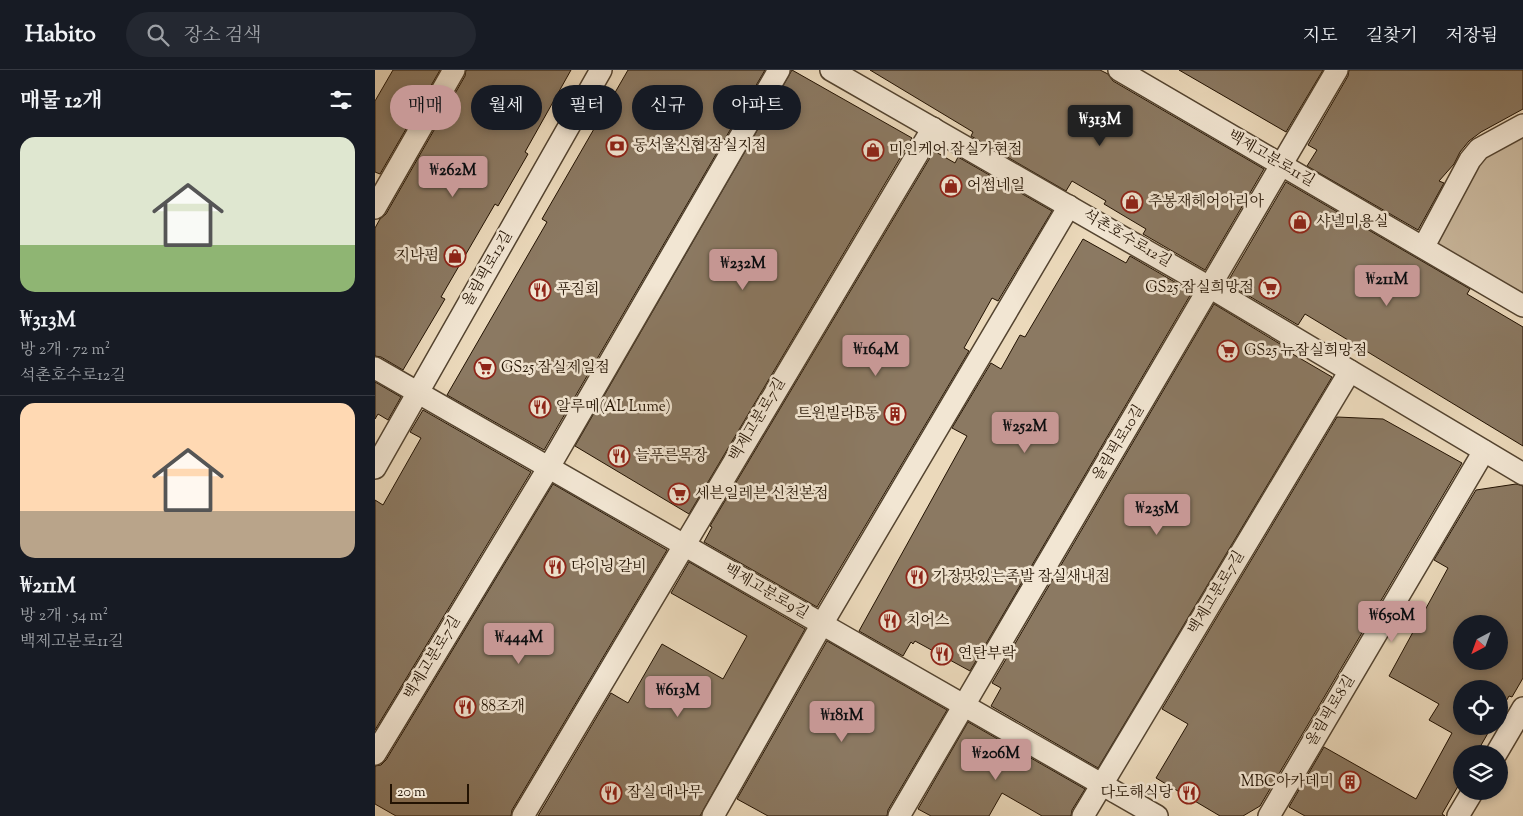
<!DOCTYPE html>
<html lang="ko">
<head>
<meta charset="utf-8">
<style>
  :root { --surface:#171b24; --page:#242831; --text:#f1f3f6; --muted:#9ea1a6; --line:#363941; --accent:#c59692 }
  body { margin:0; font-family:"Sorts Mill Goudy","Noto Serif KR",serif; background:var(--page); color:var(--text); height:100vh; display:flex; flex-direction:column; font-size:19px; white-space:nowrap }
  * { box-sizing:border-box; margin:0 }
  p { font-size:16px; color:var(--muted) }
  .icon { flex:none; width:28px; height:28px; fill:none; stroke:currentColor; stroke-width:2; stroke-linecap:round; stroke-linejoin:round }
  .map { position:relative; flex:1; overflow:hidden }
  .details { display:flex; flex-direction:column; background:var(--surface); width:375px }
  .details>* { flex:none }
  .banner { position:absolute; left:15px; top:15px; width:475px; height:45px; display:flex; gap:10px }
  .needle { width:32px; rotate:221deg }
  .tools { position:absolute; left:1078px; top:545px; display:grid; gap:10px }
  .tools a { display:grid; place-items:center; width:55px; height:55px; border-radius:50%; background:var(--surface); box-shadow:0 2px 8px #0003; font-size:25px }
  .scale { position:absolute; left:15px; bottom:12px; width:79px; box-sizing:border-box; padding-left:5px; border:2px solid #221202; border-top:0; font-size:14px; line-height:18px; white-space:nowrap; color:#221202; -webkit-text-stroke:4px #f2e6d3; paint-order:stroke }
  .price { position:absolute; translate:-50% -42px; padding:0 11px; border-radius:5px; background:var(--accent); color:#111; font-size:16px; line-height:32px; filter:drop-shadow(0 1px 2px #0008) }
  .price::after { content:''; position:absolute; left:50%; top:30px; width:15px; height:11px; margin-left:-8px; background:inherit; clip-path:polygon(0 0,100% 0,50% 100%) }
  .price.active { background:#222; color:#fff }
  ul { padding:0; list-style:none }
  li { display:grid; align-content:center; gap:10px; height:265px; padding:0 20px }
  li+li { border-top:1px solid var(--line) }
  li span { display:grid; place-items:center; height:155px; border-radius:15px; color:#555 }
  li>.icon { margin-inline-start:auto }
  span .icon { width:90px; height:90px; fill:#fffc; stroke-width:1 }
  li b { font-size:21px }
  h2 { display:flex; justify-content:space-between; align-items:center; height:60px; padding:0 20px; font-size:21px }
  .tag { padding:0 18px; border-radius:22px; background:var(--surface); box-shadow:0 2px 8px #0003; font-size:18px; line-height:45px }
  .tag.active { background:var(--accent); color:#111 }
  header { display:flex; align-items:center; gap:30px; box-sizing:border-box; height:70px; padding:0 25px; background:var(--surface); border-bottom:1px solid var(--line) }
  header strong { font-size:24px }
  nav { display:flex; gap:28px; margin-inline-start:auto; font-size:18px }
  .search { width:350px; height:45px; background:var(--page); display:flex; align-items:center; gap:12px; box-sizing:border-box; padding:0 18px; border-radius:28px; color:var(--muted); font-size:19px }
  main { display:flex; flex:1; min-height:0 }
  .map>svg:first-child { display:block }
  .green { fill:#c9b79c; stroke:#76644f }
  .building { fill:#8b7962; stroke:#221202; fill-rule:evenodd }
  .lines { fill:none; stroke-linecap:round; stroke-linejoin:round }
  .minor-casing { stroke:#544430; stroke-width:24 }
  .minor { stroke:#f2e6d3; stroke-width:21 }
  .labels { text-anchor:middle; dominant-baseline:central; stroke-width:5; stroke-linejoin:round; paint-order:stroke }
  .poi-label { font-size:15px; fill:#221202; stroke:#f2e6d3; text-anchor:start }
  .street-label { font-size:15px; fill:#221202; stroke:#f2e6d3 }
</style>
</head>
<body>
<header>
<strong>Habito</strong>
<div class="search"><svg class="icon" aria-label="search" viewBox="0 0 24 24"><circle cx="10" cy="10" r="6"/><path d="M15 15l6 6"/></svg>장소 검색</div>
<nav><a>지도</a><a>길찾기</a><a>저장됨</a></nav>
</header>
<main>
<section class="details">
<h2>매물 12개<svg class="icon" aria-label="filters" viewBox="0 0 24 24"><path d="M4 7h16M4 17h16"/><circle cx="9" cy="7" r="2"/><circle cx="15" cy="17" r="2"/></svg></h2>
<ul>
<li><span style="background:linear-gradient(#dfe7d0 70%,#8fb573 0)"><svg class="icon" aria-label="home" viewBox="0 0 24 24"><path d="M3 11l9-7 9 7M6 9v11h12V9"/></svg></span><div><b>₩313M</b><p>방 2개 · 72 m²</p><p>석촌호수로12길</p></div></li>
<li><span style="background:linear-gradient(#ffd9b3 70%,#b9a48a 0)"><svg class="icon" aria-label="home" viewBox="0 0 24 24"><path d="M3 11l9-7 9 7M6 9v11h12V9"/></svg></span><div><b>₩211M</b><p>방 2개 · 54 m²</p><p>백제고분로11길</p></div></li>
</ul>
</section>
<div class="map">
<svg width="1148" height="746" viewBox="0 0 1148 746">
  <rect width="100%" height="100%" fill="#ebd9bb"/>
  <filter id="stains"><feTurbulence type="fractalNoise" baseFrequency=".004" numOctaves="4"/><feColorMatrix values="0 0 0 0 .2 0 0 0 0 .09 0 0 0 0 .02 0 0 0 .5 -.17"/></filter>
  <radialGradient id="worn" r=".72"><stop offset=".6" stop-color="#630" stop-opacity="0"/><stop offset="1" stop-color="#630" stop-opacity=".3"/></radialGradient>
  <path class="green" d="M1148 62V228L1058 174 1105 87Z"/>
  <g class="building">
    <path d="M18 0H65L5 104 0 102V31Z"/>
    <path d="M91 0H196L150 82 153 84 123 136 120 134 66 227 70 229 28 300 6 287 0 286V158L5 149 11 144 90 6Z"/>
    <path d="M253 0H390L169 380 72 325 172 152 167 149Z"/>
    <path d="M417 0 537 68 314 444 200 376Z"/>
    <path d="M495 0H725L733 4 738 11 889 99 830 200 768 164 771 159 729 134 731 131 697 111 691 121 596 66 598 62Z"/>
    <path d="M804 0H948L911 62Z"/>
    <path d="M974 0H1148V39L1106 62 1094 71 1085 82 1079 94 1064 111 1069 113 1043 160 932 96 942 80 933 75 973 6Z"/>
    <path d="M559 81 580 93 583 87 677 141 623 231 617 228 589 278 594 281 442 537 329 472 337 457 335 456Z"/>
    <path d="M911 112 1095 219 1092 224 1148 257V376L930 244 923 255 852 213Z"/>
    <path d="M708 169 751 193 755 186 817 222 595 601 540 571 538 574 536 572 528 586 484 561 592 366 577 358 616 293 626 299 645 265 650 267Z"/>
    <path d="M839 234 910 277 909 279 957 307 723 698 616 636 626 618 617 613Z"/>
    <path d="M0 312 26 327 13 350 3 344 0 349Z"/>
    <path d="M48 340 156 402 0 660V430L8 435 46 368 35 362Z"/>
    <path d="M962 347 1008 349 1087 393 885 736 868 746H845L781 708 813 654 787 639Z"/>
    <path d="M178 414 292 480 137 740 136 746H21L0 734V696L6 695 11 690Z"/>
    <path d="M1141 414 1148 416V608L1137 627 1134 626 1124 644V619H1086V656H1117L1101 684H1086V711L1067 744 1070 746H930L914 737 949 677 1041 729 1077 663 1054 650 1064 634 1014 606 1073 498 1059 490 1101 420ZM1086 554H1124V591H1086Z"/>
    <path d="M314 492 430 559 325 746H163L236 623 253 633 287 574 348 609 372 566 296 523Z"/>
    <path d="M452 571 572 640 513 740 512 746H393L362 729Z"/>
    <path d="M593 652 710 719 697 740 696 746H667L627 723 614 746H556L543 739Z"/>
  </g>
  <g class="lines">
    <g class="minor-casing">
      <g id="minor">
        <path d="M456 0 836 218 1148 404"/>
        <path d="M744 0 1148 236"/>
        <path d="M0 138 79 0"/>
        <path d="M1049 176 1095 90 1104 79 1148 55"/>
        <path d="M0 298 782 746"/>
        <path d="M0 398 226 0"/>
        <path d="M0 684 174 397 404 0"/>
        <path d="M1121 684 1148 638"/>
        <path d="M148 746 558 58"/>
        <path d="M338 746 447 554 694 136"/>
        <path d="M524 746 962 0"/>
        <path d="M708 746 975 301"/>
        <path d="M894 746 1109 381"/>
        <path d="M1083 746 1098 721"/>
      </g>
    </g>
    <use href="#minor" class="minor"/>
  </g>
  <defs>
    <g id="bank-ring" transform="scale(1.125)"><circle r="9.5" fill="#f2e6d3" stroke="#8f2418" stroke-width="1.5"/><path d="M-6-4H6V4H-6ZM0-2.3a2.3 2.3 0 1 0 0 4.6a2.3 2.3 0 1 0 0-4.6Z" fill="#8f2418"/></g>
    <g id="shop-ring" transform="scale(1.125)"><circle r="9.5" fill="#f2e6d3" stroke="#8f2418" stroke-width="1.5"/><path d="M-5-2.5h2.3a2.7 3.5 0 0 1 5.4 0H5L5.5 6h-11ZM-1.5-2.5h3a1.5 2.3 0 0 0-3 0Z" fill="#8f2418"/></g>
    <g id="supermarket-ring" transform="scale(1.125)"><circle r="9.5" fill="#f2e6d3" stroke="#8f2418" stroke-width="1.5"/><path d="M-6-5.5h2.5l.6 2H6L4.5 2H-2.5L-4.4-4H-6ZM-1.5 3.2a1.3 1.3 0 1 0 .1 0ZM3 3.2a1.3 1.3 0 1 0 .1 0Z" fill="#8f2418"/></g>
    <g id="restaurant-ring" transform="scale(1.125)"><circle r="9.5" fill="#f2e6d3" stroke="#8f2418" stroke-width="1.5"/><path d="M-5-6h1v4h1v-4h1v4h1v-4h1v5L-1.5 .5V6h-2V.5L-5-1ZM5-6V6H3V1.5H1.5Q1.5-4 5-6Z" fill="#8f2418"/></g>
    <g id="building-ring" transform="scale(1.125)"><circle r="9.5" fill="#f2e6d3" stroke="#8f2418" stroke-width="1.5"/><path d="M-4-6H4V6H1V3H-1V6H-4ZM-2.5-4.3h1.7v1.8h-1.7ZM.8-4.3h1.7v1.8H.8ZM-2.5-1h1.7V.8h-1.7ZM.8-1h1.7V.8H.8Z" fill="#8f2418"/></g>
  </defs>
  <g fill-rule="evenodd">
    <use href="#bank-ring" x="242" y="76"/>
    <use href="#shop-ring" x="498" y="80"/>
    <use href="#shop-ring" x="576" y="116"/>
    <use href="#shop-ring" x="757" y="132"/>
    <use href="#shop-ring" x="925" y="152"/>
    <use href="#shop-ring" x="80" y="186"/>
    <use href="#supermarket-ring" x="895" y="218"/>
    <use href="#restaurant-ring" x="165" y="220"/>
    <use href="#supermarket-ring" x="853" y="281"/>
    <use href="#supermarket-ring" x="110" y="298"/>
    <use href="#restaurant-ring" x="165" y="337"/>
    <use href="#building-ring" x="520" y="344"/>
    <use href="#restaurant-ring" x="244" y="386"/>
    <use href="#supermarket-ring" x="304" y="424"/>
    <use href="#restaurant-ring" x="180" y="497"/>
    <use href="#restaurant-ring" x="542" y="507"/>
    <use href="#restaurant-ring" x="515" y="551"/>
    <use href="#restaurant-ring" x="567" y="584"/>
    <use href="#restaurant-ring" x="90" y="637"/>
    <use href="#building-ring" x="975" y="712"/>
    <use href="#restaurant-ring" x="236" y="723"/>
    <use href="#restaurant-ring" x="814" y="723"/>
  </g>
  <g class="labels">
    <g class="poi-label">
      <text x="258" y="76">동서울신협 잠실지점</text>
      <text x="514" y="80">미인케어 잠실가현점</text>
      <text x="592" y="116">어썸네일</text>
      <text x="773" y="132">추봉재헤어아리아</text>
      <text x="941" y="152">샤넬미용실</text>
      <text x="64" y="186" text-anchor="end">지나펌</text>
      <text x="879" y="218" text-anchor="end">GS25 잠실희망점</text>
      <text x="181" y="220">푸짐회</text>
      <text x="869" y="281">GS25 뉴잠실희망점</text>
      <text x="126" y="298">GS25 잠실제일점</text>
      <text x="181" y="337">알루메(AL Lume)</text>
      <text x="504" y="344" text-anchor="end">트윈빌라B동</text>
      <text x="260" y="386">늘푸른목장</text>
      <text x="320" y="424">세븐일레븐 신천본점</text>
      <text x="196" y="497">다이닝 갈비</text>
      <text x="558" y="507">가장맛있는족발 잠실새내점</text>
      <text x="531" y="551">치어스</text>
      <text x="583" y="584">연탄부락</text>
      <text x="106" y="637">88조개</text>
      <text x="959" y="712" text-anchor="end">MBC아카데미</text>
      <text x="252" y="723">잠실 대나무</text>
      <text x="798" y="723" text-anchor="end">다도해식당</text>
    </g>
    <g class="street-label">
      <text transform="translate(896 89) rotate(30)">백제고분로11길</text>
      <text transform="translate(752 169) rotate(30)">석촌호수로12길</text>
      <text transform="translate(113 199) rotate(-60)">올림픽로12길</text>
      <text transform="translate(383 350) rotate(-59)">백제고분로7길</text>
      <text transform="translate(744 373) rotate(-59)">올림픽로10길</text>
      <text transform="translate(391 522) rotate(30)">백제고분로9길</text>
      <text transform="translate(842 523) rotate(-59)">백제고분로7길</text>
      <text transform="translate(58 588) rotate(-59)">백제고분로7길</text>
      <text transform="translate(956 641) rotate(-59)">올림픽로8길</text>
    </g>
  </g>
  <rect width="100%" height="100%" filter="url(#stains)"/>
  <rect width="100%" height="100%" fill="url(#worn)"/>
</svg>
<div class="tools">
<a><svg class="needle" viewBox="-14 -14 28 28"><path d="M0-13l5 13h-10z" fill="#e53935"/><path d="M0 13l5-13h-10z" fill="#9ea1a6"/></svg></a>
<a><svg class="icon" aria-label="locate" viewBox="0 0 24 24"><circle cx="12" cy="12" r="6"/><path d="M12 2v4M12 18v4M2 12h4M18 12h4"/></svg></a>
<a><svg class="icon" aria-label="layers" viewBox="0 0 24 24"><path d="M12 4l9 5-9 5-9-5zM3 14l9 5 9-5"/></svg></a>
</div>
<div class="scale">20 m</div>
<b class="price active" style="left:725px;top:77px">₩313M</b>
<b class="price" style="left:78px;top:128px">₩262M</b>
<b class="price" style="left:368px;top:221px">₩232M</b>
<b class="price" style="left:1012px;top:237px">₩211M</b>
<b class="price" style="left:501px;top:307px">₩164M</b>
<b class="price" style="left:650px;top:384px">₩252M</b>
<b class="price" style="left:782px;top:466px">₩235M</b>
<b class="price" style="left:1017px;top:573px">₩650M</b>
<b class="price" style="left:144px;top:595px">₩444M</b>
<b class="price" style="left:303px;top:648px">₩613M</b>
<b class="price" style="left:467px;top:673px">₩181M</b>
<b class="price" style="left:621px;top:711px">₩206M</b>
<div class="banner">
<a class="tag active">매매</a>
<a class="tag">월세</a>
<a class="tag">필터</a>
<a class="tag">신규</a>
<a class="tag">아파트</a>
</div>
</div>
</main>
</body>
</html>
